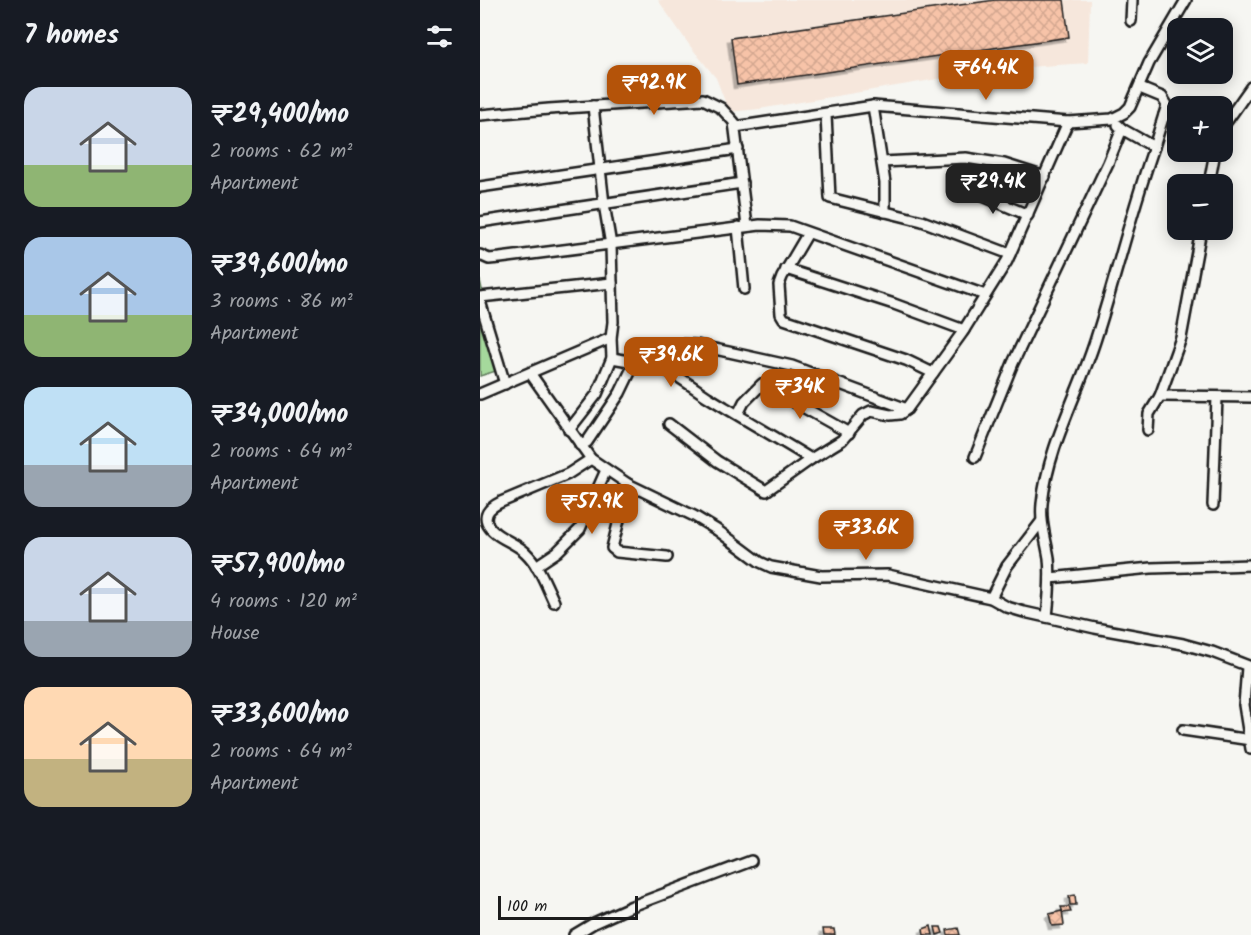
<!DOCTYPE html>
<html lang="en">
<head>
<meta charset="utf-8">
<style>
  :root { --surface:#171b24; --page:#20242c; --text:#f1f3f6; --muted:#9ea1a6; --accent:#b45309 }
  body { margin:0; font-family:Kalam,sans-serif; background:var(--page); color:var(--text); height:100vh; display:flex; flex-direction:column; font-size:22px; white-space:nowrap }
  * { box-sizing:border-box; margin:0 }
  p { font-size:20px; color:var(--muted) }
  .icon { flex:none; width:33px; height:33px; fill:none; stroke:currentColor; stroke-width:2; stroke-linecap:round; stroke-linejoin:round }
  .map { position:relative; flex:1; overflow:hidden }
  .details { display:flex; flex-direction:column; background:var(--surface); width:480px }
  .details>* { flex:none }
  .buttons { position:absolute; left:687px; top:18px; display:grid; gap:12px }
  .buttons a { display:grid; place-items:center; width:66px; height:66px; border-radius:12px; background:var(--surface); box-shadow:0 3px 15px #0003; font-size:30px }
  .scale { position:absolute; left:18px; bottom:15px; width:140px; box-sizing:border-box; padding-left:6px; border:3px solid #1c1c1c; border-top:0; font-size:16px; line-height:21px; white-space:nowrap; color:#1c1c1c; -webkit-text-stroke:4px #f6f6f2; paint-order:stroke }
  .price { position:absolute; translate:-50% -51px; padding:0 14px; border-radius:12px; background:var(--accent); color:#fff; font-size:20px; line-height:39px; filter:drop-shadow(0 2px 3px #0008) }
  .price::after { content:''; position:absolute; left:50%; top:36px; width:18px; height:14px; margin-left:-9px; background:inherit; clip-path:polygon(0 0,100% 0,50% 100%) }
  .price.on { background:#222; color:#fff }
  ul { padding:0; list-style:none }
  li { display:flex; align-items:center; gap:18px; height:150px; padding:0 24px }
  li span { display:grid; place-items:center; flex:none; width:168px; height:120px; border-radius:18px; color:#555 }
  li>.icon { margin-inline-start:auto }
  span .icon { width:72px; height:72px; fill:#fffc; stroke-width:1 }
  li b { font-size:26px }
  h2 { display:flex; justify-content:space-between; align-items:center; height:72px; padding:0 24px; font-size:26px }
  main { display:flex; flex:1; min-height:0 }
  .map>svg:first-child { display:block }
  .built { fill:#f6e7dc }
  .pitch { fill:#a5d99c; stroke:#607a5c; stroke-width:1.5 }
  .building { fill:url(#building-cross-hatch); stroke:#1c1c1c; stroke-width:1.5; filter:url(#shadow) }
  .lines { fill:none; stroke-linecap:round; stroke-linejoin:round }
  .street-casing { stroke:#1c1c1c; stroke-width:14 }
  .street { stroke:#f6f6f2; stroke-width:9 }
</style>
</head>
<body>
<main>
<section class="details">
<h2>7 homes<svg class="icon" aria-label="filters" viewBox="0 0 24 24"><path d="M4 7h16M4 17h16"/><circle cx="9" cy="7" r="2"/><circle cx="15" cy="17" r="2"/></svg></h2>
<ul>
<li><span style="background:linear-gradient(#c9d6e8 65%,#8fb573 0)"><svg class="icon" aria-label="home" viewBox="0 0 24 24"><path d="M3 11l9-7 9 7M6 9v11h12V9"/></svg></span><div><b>₹29,400/mo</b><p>2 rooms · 62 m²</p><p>Apartment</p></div></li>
<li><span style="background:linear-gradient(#a9c7e8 65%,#8fb573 0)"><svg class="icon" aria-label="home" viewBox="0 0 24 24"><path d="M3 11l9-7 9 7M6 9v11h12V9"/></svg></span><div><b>₹39,600/mo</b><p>3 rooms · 86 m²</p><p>Apartment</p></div></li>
<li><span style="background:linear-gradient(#bfe0f5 65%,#9aa5b1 0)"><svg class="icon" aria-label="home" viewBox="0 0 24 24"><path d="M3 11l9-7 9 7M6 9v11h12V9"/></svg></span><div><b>₹34,000/mo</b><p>2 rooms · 64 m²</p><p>Apartment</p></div></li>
<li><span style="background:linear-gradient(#c9d6e8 70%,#9aa5b1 0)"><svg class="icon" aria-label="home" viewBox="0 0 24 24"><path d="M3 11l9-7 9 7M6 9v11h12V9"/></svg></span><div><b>₹57,900/mo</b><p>4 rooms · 120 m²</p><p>House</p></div></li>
<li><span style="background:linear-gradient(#ffd9b3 60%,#c2b280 0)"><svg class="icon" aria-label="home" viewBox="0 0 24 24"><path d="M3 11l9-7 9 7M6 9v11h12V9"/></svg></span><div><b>₹33,600/mo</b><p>2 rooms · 64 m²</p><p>Apartment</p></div></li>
</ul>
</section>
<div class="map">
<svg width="771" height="935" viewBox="0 0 771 935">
  <defs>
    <pattern id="building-cross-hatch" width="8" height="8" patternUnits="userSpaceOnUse" patternTransform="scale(1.5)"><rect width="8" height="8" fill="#f7c3a8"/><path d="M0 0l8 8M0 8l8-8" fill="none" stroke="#d3a790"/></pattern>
    <filter id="shadow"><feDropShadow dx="-3.5" dy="3.5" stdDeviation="0" flood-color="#0004"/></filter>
  </defs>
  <rect width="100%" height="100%" fill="#f6f6f2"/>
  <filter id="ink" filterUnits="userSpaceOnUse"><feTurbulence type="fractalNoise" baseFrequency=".0167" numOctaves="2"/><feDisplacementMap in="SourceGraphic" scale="12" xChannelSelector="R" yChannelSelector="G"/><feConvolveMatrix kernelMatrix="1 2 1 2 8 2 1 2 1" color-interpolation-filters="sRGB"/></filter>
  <g filter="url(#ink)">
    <path class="built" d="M178 0H610L608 63 517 69 279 109 249 112 236 78 210 46Z"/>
    <path class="pitch" d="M0 280 19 370 0 376Z"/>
    <g class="building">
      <path d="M515 0H584L589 37 257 85 251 38Z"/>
      <path d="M595 895 596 905H590L589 896Z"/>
      <path d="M581 907H589L591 912 583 913Z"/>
      <path d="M582 911 584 925 572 926 569 914Z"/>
      <path d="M451 926 453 935H444L443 929Z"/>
      <path d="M455 927H461L463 933 457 935Z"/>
      <path d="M478 928 480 935H468L467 930Z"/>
      <path d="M343 929H354L355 935H344Z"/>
    </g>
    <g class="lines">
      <g class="street-casing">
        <g id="street">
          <path d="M651 21 652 0"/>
          <path d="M660 88 682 97 687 105 674 147"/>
          <path d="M393 106 405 183V212"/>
          <path d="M0 115 69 109 223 99 241 108 254 122 267 226"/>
          <path d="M346 115 350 198 442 221 530 254"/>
          <path d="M684 115 698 118"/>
          <path d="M255 127 393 106 588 122 632 119 644 113 650 107 669 63 706 0"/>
          <path d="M742 128 771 87"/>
          <path d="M402 162 486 158 524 164 565 177"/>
          <path d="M729 184 735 152"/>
          <path d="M0 187 258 149"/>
          <path d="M489 190 548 215"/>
          <path d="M0 222 262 183"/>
          <path d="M258 227 264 289"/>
          <path d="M328 233 302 277 299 285 301 314 304 319 426 360 453 373"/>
          <path d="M0 255 9 259 20 258 280 225 310 226 505 295"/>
          <path d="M306 269 414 304 484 330"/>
          <path d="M0 297 132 283"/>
          <path d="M0 301 25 384"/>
          <path d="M132 358 155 362H168L182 346 192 344 217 345 312 366 427 409"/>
          <path d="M168 362C190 369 208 384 228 397 262 418 297 438 331 459"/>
          <path d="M50 373 111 459 148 484 214 516 237 530 280 562 291 567 341 576 408 575 511 598 527 607 544 612 615 628 703 644 732 652 771 667"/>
          <path d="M0 394 131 338"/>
          <path d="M680 396 771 397"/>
          <path d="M258 414 264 402 282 384 369 433"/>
          <path d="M189 424 237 461 286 491 331 459 362 440 383 415 391 411 410 415 420 414 427 409 482 333 527 261 588 122"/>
          <path d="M89 430 117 394 132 358 131 338 133 322 131 245 124 204 113 106"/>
          <path d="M668 430 669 414 680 396 701 338 721 230"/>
          <path d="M100 445 107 442 140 393 155 362"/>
          <path d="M495 457 533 363 628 163 642 129 638 125"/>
          <path d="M148 484 132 548 137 552 187 557"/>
          <path d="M733 505 737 397"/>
          <path d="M56 566 77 552 100 529 126 470"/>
          <path d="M570 578 671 568 771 565"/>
          <path d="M511 598 527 566 561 522"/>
          <path d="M74 602C66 585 59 565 45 552 35 542 13 537 7 523 3 512 13 506 21 502L88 474 111 459"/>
          <path d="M567 617C569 598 571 578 569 558 566 539 560 523 562 504 568 445 600 391 617 335 637 273 652 209 674 147L642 129"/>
          <path d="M767 667 764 705 771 749"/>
          <path d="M703 730 771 740"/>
          <path d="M94 935 114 923 152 906 271 861"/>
        </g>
      </g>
      <use href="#street" class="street"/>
    </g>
  </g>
</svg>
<div class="buttons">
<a><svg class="icon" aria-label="layers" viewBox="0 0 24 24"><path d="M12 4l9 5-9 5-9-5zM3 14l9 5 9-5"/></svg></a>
<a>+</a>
<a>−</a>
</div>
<div class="scale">100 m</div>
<b class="price" style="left:506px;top:101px">₹64.4K</b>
<b class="price" style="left:174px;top:116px">₹92.9K</b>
<b class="price on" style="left:513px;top:215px">₹29.4K</b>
<b class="price" style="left:191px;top:388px">₹39.6K</b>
<b class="price" style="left:320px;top:420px">₹34K</b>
<b class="price" style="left:112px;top:535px">₹57.9K</b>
<b class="price" style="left:386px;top:561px">₹33.6K</b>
</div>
</main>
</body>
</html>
